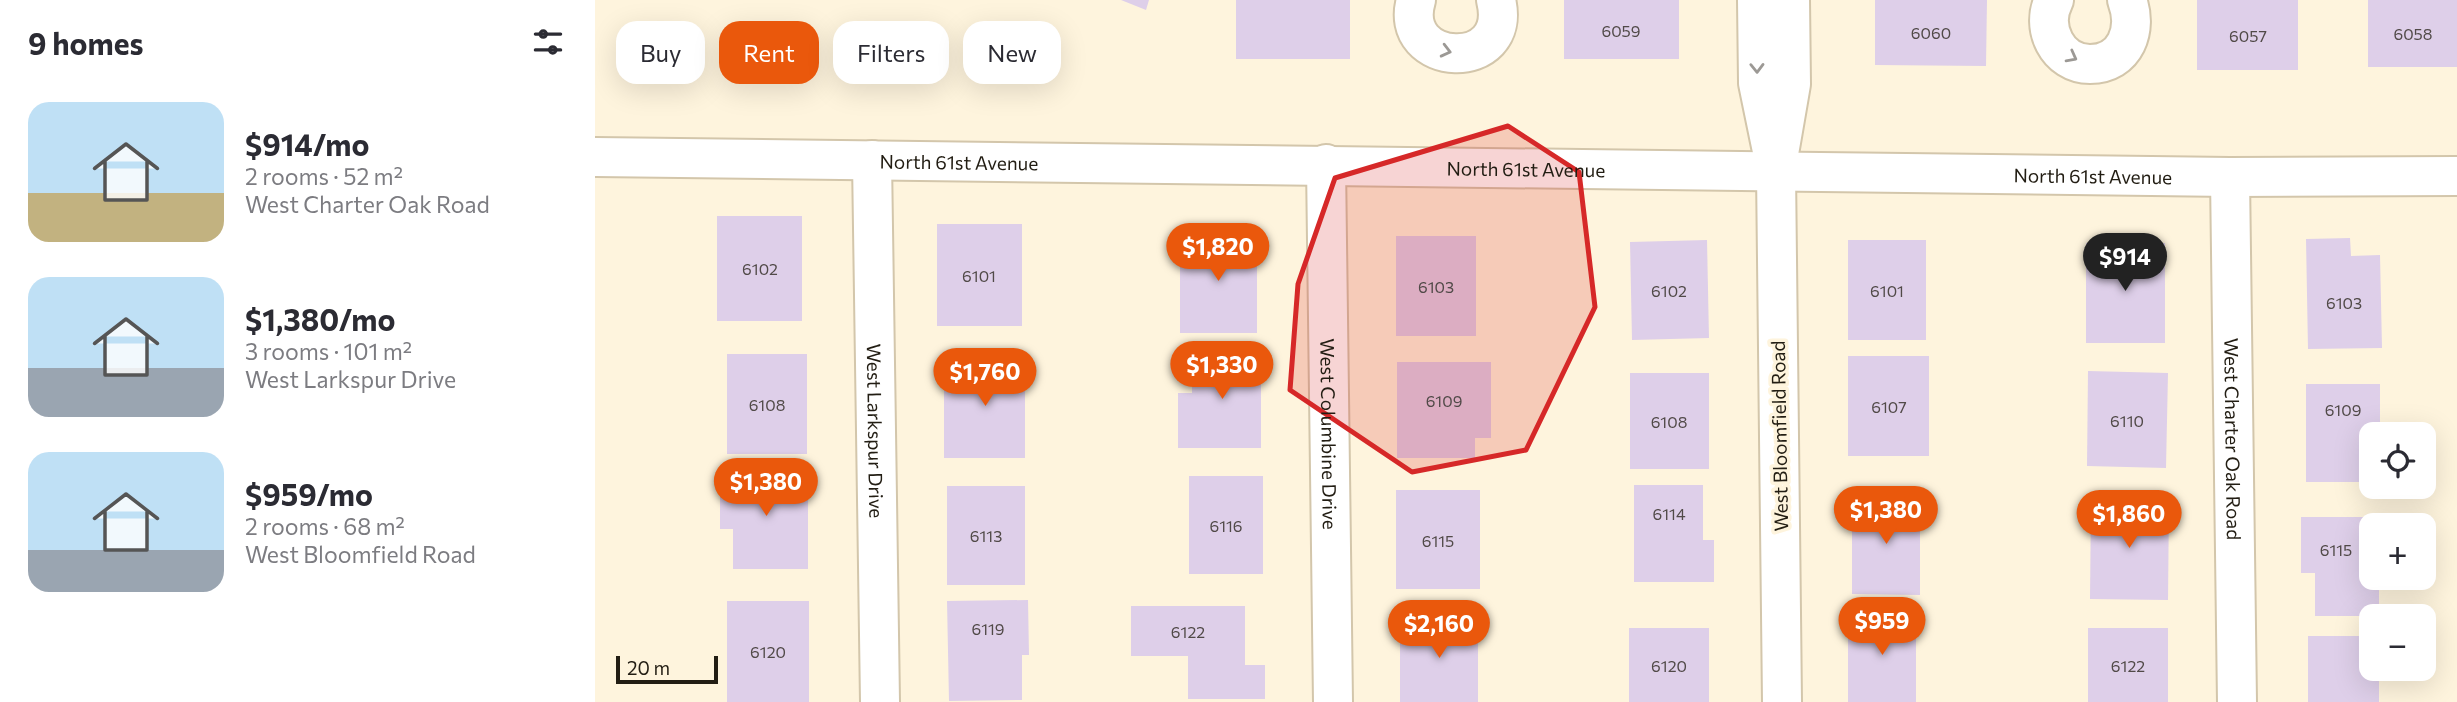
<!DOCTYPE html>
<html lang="en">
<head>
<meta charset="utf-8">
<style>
  :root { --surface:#fff; --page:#f2f2f3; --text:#2b2b33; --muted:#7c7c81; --accent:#ea580c }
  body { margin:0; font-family:Commissioner,sans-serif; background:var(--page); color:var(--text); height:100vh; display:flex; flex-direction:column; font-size:26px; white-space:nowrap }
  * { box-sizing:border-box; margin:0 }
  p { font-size:23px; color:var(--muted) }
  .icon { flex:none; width:38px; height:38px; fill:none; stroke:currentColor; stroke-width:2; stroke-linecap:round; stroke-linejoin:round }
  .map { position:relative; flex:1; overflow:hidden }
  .drawer { display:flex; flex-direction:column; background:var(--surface); width:595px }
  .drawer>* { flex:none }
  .hud { position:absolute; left:21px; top:21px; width:665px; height:63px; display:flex; gap:14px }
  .buttons { position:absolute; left:1764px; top:422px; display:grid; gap:14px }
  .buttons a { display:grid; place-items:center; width:77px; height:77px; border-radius:14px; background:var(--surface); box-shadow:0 7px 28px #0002; font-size:35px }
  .scale { position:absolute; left:21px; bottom:18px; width:102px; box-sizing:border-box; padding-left:7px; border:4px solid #221d13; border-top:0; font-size:19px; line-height:24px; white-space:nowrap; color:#221d13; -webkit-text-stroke:5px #fef4dd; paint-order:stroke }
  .price { position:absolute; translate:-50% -60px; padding:0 16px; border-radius:24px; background:var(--accent); color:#fff; font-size:23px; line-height:46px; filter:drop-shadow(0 2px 4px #0008) }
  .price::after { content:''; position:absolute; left:50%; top:42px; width:21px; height:16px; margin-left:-10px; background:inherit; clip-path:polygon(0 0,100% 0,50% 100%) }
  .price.active { background:#222; color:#fff }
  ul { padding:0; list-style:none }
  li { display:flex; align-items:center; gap:21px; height:175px; padding:0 28px }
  li span { display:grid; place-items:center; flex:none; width:196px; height:140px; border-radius:21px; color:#555 }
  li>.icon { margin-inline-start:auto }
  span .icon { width:84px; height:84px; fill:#fffc; stroke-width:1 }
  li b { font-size:30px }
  h2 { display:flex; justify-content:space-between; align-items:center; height:84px; padding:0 28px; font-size:30px }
  .pill { padding:0 24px; border-radius:21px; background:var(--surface); box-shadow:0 7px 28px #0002; font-size:24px; line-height:63px }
  .pill.active { background:var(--accent); color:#fff }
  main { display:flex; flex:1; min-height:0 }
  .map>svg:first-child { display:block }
  .building { fill:#decfe9 }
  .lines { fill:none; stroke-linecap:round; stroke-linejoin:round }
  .minor-casing { stroke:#d3c6ab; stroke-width:42 }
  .minor { stroke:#fff; stroke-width:38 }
  .oneway { stroke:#9c9995 }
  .marked { fill:#d62828; fill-opacity:0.2; stroke:#d62828; stroke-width:5; stroke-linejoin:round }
  .labels { text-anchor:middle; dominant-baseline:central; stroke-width:7; stroke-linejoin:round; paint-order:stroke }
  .number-label { font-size:16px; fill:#514a48 }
  .street-label { font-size:19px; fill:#221d13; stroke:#fef4dd }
</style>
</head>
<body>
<main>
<section class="drawer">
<h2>9 homes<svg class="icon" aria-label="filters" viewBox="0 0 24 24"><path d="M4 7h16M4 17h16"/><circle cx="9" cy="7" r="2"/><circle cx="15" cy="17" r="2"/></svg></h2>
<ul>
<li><span style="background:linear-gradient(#bfe0f5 65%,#c2b280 0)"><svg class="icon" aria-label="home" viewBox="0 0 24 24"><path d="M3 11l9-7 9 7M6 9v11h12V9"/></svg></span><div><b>$914/mo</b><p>2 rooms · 52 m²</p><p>West Charter Oak Road</p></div></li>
<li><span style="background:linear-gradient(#bfe0f5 65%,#9aa5b1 0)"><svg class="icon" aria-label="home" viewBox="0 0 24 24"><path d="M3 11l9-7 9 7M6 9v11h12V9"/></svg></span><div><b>$1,380/mo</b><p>3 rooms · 101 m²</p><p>West Larkspur Drive</p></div></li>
<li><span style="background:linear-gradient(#bfe0f5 70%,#9aa5b1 0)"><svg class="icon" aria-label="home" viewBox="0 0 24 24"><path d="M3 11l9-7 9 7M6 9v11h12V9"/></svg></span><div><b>$959/mo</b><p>2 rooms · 68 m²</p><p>West Bloomfield Road</p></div></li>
</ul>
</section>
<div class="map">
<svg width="1862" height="702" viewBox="0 0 1862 702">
  <rect width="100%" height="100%" fill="#fef4dd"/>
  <g class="building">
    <path d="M526 0H554L551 10Z"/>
    <rect x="641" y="0" width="114" height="59"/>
    <rect x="969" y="0" width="115" height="59"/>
    <path d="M1280 0H1392L1391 66 1280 65Z"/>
    <rect x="1602" y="0" width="101" height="70"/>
    <rect x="1773" y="0" width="89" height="67"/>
    <rect x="122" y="216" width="85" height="105"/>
    <rect x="342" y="224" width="85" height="102"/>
    <rect x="585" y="233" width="77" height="100"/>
    <rect x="801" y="236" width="80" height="100"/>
    <path d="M1755 238 1756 256 1785 255 1787 348 1713 349 1711 239Z"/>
    <path d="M1112 240 1114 338 1037 340 1035 242Z"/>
    <rect x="1253" y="240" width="78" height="100"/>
    <rect x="1491" y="243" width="79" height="100"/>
    <path d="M597 349H666V448H583V393H597Z"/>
    <rect x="132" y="354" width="80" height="100"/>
    <rect x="1253" y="356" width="81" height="100"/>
    <rect x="349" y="359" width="81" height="99"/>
    <path d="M802 362H896V438H880V458H802Z"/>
    <path d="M1493 371 1573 373 1571 468 1492 466Z"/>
    <rect x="1035" y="373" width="79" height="96"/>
    <path d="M1711 384H1785V434H1776V482H1711Z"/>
    <path d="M125 470H213V569H138V529H125Z"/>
    <rect x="594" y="476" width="74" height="98"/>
    <path d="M1039 485H1108V540H1119V582H1039Z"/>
    <rect x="352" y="486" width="78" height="99"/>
    <rect x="801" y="490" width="84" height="99"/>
    <path d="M1257 497 1325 498V595L1257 594Z"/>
    <path d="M1496 499 1574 500 1573 600 1495 599Z"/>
    <path d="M1706 517H1784V525H1776V578H1784V616H1720V573H1706Z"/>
    <path d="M433 600 434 655H427V700L354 701 352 601Z"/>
    <rect x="132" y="601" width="82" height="101"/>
    <path d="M536 606H650V665H670V699H593V656H536Z"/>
    <rect x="1253" y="612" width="68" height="90"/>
    <rect x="805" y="617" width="78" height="85"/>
    <rect x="1034" y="628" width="80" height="74"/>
    <rect x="1493" y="628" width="80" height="74"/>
    <path d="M1713 636H1776V668H1784V702H1713Z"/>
  </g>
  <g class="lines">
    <g class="minor-casing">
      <g id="minor">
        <path d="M821 0C801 68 919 74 901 0"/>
        <path d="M1162 0 1163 83 1177 151"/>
        <path d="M1459 0C1445 27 1462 64 1495 64 1531 64 1543 29 1532 0"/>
        <path id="s1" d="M0 157 1635 177 1862 176"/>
        <path id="s2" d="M277 160 285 702"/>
        <path id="s3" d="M731 164 738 702"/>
        <path id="s4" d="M1635 177 1642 702"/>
        <path d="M1187 702 1181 171 1196 84 1195 0"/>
      </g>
    </g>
    <use href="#minor" class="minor"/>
  </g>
  <defs><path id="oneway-chevron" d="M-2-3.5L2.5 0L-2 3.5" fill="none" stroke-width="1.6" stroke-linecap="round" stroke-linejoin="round" transform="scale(1.75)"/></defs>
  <g class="oneway">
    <use href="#oneway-chevron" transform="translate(851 51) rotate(14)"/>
    <use href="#oneway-chevron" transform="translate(1477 57) rotate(28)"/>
    <use href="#oneway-chevron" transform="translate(1162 68) rotate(89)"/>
  </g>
  <path class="marked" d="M913 126 984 172 1000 307 931 450 817 472 695 390 703 284 740 178Z"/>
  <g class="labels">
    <g class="number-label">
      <text x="1026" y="30">6059</text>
      <text x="1336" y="32">6060</text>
      <text x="1818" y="33">6058</text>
      <text x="1653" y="35">6057</text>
      <text x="165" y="268">6102</text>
      <text x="384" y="275">6101</text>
      <text x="841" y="286">6103</text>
      <text x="1074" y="290">6102</text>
      <text x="1292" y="290">6101</text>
      <text x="1749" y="302">6103</text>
      <text x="849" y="400">6109</text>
      <text x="172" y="404">6108</text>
      <text x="1294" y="406">6107</text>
      <text x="1748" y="409">6109</text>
      <text x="1532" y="420">6110</text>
      <text x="1074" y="421">6108</text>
      <text x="1074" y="513">6114</text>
      <text x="631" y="525">6116</text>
      <text x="391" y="535">6113</text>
      <text x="843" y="540">6115</text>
      <text x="1741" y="549">6115</text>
      <text x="393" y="628">6119</text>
      <text x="593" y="631">6122</text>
      <text x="173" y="651">6120</text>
      <text x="1074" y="665">6120</text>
      <text x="1533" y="665">6122</text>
    </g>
    <g class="street-label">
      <text stroke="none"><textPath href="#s1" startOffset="364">North 61st Avenue</textPath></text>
      <text stroke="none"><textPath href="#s1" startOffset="931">North 61st Avenue</textPath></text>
      <text stroke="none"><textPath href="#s1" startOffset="1498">North 61st Avenue</textPath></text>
      <text stroke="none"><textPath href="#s2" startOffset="271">West Larkspur Drive</textPath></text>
      <text stroke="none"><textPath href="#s3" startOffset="270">West Columbine Drive</textPath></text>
      <text transform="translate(1184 436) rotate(-91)">West Bloomfield Road</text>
      <text stroke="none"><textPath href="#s4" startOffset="262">West Charter Oak Road</textPath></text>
    </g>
  </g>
</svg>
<div class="buttons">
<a><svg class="icon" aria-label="locate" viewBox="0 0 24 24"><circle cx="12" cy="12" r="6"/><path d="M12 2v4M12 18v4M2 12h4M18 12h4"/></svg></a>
<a>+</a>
<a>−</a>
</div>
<div class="scale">20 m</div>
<b class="price" style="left:623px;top:283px">$1,820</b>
<b class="price active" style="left:1530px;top:293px">$914</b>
<b class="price" style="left:627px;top:401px">$1,330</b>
<b class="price" style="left:390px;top:408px">$1,760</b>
<b class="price" style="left:171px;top:518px">$1,380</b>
<b class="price" style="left:1291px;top:546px">$1,380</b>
<b class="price" style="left:1534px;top:550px">$1,860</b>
<b class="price" style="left:1287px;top:657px">$959</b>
<b class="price" style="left:844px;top:660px">$2,160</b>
<div class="hud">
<a class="pill">Buy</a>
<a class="pill active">Rent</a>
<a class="pill">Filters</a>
<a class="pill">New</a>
</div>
</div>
</main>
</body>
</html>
